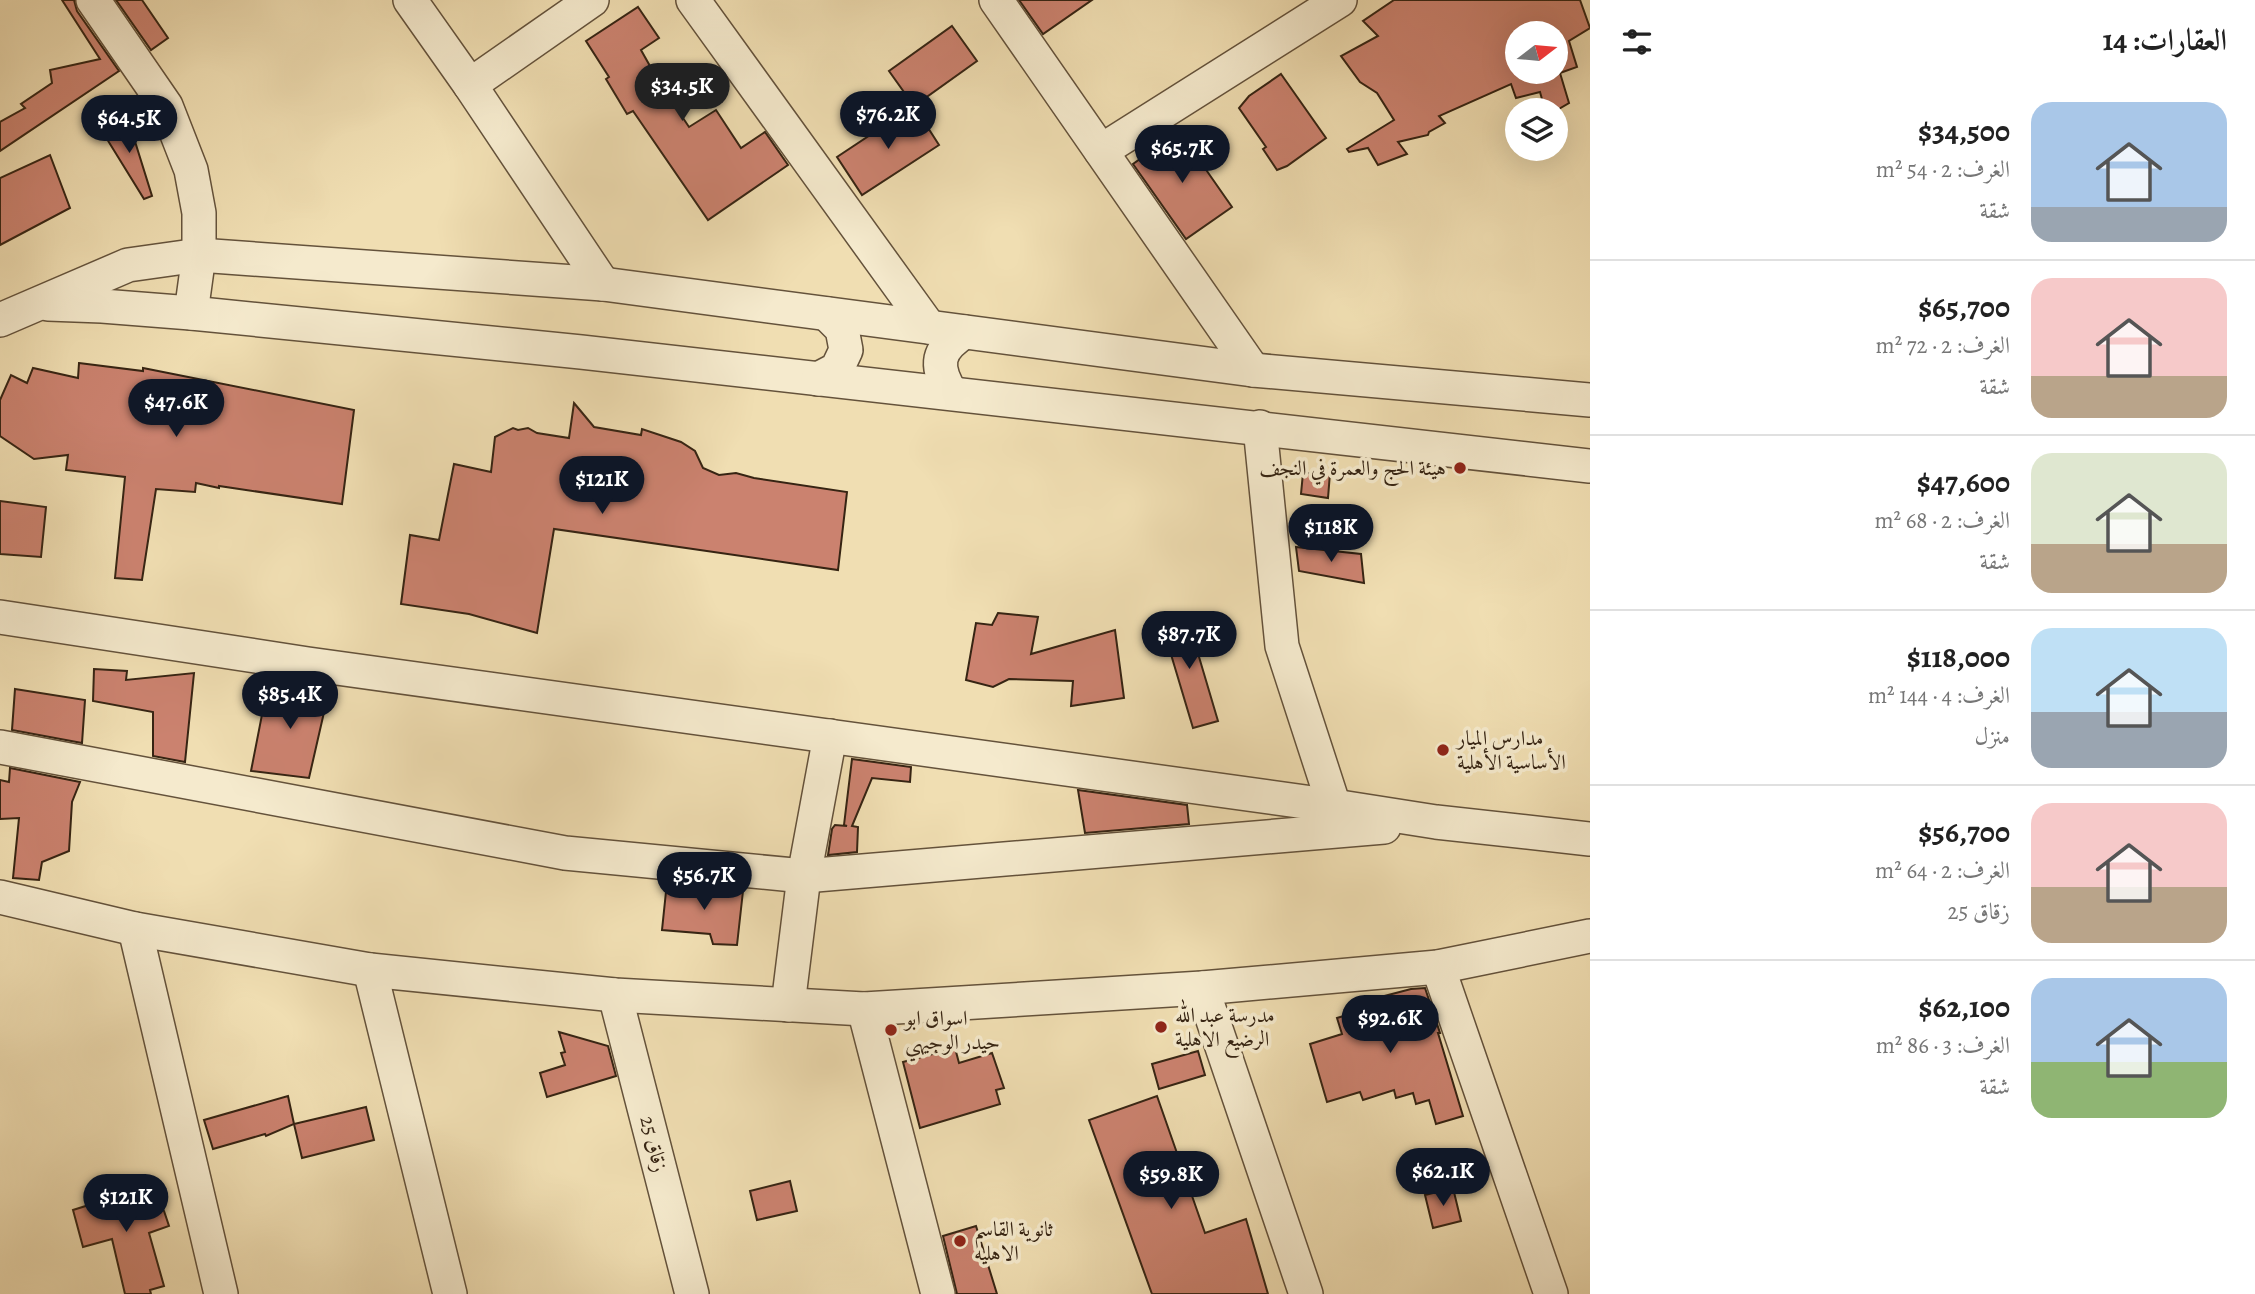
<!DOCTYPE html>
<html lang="ar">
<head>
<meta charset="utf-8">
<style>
  :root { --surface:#fff; --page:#f2f2f2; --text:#222; --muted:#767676; --line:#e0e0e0; --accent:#111827 }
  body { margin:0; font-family:Alegreya,Amiri,serif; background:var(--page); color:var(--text); direction:rtl; height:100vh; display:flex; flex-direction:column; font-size:26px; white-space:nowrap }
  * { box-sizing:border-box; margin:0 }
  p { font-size:23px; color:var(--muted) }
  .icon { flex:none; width:38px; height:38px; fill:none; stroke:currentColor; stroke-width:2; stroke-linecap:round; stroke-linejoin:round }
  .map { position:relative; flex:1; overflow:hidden; direction:ltr }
  .panel { display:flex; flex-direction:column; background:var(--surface); width:665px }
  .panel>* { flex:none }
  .needle { width:46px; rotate:74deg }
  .buttons { position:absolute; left:1505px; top:21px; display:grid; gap:14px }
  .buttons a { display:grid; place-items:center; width:63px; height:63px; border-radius:50%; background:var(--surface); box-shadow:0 7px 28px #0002; font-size:35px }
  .price { position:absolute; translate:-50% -60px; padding:0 16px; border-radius:24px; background:var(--accent); color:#fff; font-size:23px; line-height:46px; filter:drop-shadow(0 2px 4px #0008) }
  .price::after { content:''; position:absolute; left:50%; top:42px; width:21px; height:16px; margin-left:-10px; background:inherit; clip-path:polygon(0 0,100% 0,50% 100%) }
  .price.on { background:#222; color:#fff }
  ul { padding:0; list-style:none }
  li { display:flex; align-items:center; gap:21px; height:175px; padding:0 28px }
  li+li { border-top:2px solid var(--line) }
  li span { display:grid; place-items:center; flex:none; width:196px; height:140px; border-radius:21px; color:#555 }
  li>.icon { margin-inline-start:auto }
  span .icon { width:84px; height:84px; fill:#fffc; stroke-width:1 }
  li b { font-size:30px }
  h2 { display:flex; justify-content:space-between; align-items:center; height:84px; padding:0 28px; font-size:30px }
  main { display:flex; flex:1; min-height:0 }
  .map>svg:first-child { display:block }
  .building { fill:#cb826f; stroke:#362413; stroke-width:2; fill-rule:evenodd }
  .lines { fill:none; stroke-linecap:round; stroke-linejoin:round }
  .minor-casing { stroke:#64523b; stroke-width:36 }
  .minor { stroke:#f5eacd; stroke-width:33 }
  .poi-dot { fill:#8f2418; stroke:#f5eacd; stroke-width:2.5 }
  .labels { text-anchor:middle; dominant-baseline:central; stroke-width:7; stroke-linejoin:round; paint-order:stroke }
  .poi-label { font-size:21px; fill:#362413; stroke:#f5eacd; text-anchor:start }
  .street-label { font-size:21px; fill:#362413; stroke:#f5eacd }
</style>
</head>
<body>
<main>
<section class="panel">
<h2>العقارات: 14<svg class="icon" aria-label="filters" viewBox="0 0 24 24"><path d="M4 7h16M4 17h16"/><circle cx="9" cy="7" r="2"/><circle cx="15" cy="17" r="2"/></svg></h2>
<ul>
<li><span style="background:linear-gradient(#a9c7e8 75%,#9aa5b1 0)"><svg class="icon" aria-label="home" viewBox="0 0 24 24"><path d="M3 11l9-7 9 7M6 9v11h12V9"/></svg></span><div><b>$34,500</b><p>الغرف: 2 · 54 m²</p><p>شقة</p></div></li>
<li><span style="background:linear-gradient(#f6c9c9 70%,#b9a48a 0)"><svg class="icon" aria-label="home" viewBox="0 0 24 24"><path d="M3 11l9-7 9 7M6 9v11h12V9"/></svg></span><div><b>$65,700</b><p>الغرف: 2 · 72 m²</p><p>شقة</p></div></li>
<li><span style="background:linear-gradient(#dfe7d0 65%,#b9a48a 0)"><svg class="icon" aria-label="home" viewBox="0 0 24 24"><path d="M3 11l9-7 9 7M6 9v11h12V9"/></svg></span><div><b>$47,600</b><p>الغرف: 2 · 68 m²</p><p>شقة</p></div></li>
<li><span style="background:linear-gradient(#bfe0f5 60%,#9aa5b1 0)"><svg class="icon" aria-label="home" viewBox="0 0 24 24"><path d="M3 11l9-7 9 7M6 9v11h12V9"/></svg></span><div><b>$118,000</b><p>الغرف: 4 · 144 m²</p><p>منزل</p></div></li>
<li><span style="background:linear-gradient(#f6c9c9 60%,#b9a48a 0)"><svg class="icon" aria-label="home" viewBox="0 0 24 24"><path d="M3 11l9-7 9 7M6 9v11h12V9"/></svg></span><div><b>$56,700</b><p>الغرف: 2 · 64 m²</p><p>زقاق 25</p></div></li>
<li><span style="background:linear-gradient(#a9c7e8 60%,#8fb573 0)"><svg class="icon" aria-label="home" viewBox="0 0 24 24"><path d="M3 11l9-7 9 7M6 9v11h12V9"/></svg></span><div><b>$62,100</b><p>الغرف: 3 · 86 m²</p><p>شقة</p></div></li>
</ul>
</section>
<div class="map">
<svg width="1590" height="1294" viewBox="0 0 1590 1294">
  <rect width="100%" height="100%" fill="#f0deb2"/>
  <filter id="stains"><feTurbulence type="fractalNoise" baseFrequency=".00286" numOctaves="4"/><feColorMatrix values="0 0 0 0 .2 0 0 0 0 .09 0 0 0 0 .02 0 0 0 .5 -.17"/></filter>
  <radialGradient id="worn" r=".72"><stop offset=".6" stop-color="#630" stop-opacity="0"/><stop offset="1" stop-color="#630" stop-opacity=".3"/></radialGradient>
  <g class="building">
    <path d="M62 0H74L77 11 119 71 0 151V122L25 108 21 104 52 83 50 70 100 59Z"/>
    <path d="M116 0H142L168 38 151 50Z"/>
    <path d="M1019 0H1092L1043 34Z"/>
    <path d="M1394 0H1580L1590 28 1569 41 1577 67 1560 73 1569 103 1557 110H1545L1540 92 1516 98 1511 84 1439 116 1445 123 1429 132 1428 135 1398 142 1407 154 1378 165 1368 148 1349 152 1347 149 1394 120 1377 93 1360 82 1341 56 1378 36 1363 21ZM1517 33H1556V72H1517Z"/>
    <path d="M638 7 659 38 641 50 668 98 669 97 689 127 716 110 741 148 765 132 788 165 708 220 633 111 627 114 606 79 609 77 586 41Z"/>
    <path d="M952 26 977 61 914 106 889 71Z"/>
    <path d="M1281 74 1326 138 1287 166 1277 170 1263 149 1266 147 1239 108 1249 96Z"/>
    <path d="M914 106 939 145 862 195 837 157Z"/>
    <path d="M128 119 152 196 144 199 102 131Z"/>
    <path d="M1179 131 1232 207 1186 239 1133 164Z"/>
    <path d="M50 155 70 208 0 245V178Z"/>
    <path d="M79 363 143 371V368L354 410 342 504 219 486V488L196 483 195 492 156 489 142 580 115 578 125 477 66 470 68 455 34 459 0 436V400L11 375 27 383 33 368 78 378Z"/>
    <path d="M574 403 594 427 641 435 642 429 681 442 695 451 703 468 719 475 736 473 754 478 847 492 838 570 554 529 537 633 469 614 401 604 410 535 439 540 454 464 491 472 495 437 513 428 518 430 528 428 537 433 569 438Z"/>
    <path d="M1303 473H1330L1328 498 1301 494Z"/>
    <path d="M0 501 46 507 41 557 0 554Z"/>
    <path d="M1296 547 1361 554 1364 583 1299 571Z"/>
    <path d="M998 613 1038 617 1031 654 1115 630 1124 698 1071 706 1073 681 1009 679 993 687 966 680 976 623 992 625Z"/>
    <path d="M1186 613 1218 721 1193 728 1161 621Z"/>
    <path d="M94 669 127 671 126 680 194 673 185 762 153 756V712L93 701Z"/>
    <path d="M306 683 330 686 309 778 251 771 267 689 305 694Z"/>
    <path d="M15 689 85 700 82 743 12 730Z"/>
    <path d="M852 759 911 767 910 782 872 778 852 826 858 827 857 852 828 855 832 829 835 825 847 826 844 825Z"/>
    <path d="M10 768 80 782 72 802 69 851 42 862 39 880 13 878 19 818 0 819V780L9 782Z"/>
    <path d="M1078 790 1187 805 1189 824 1085 833Z"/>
    <path d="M667 882 743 891 737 945 713 944 710 934 662 930Z"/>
    <path d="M1425 988 1440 1033H1438L1463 1116 1436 1124 1429 1100 1416 1104 1413 1093 1396 1098 1394 1090 1363 1100 1360 1092 1327 1102 1310 1044 1342 1034 1337 1018 1371 1008 1369 1000 1411 989Z"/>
    <path d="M559 1032 608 1046 616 1076 547 1097 540 1073 565 1065 561 1053 565 1052Z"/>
    <path d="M955 1048 959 1063 992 1053 1004 1088 996 1090 1000 1104 920 1128 903 1062Z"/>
    <path d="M1198 1051 1205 1075 1159 1089 1152 1064Z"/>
    <path d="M288 1096 294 1124 266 1136 265 1134 213 1149 204 1120Z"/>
    <path d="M1157 1096 1205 1233 1246 1219 1268 1294H1152L1089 1120Z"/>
    <path d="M366 1107 374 1140 302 1158 294 1124Z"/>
    <path d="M790 1181 797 1211 757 1220 750 1191Z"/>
    <path d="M146 1184 149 1197 164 1211 169 1226 149 1233 164 1286 150 1290 151 1294H125L112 1239 83 1247 73 1210 92 1204 91 1199Z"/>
    <path d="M1453 1188 1461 1221 1433 1228 1425 1195Z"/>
    <path d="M976 1226 997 1294H957L943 1236Z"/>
  </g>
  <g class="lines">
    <g class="minor-casing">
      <g id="minor">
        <path d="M93 0 166 106 191 170 199 213V255L191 313"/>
        <path d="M410 0 470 85 603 284"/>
        <path d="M693 0 929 327"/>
        <path d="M996 0 1253 370"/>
        <path d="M470 85 592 0"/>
        <path d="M1101 151 1340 0"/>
        <path d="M48 304 102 306 191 313 581 352 1590 466"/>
        <path d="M0 320 128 265 199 255 603 284 1253 370 1590 400"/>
        <path d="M818 379 837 369 846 350 842 329 827 314"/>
        <path d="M951 393C934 365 937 350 964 332"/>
        <path d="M1260 427 1282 646 1334 806"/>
        <path d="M0 617 308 664 1334 806 1436 822 1590 839"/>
        <path d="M0 747 565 853 804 876 1384 827"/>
        <path d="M0 897 135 929 370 970 615 995 864 1009 1202 988 1438 967 1590 936"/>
        <path d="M135 929 221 1294"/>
        <path d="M1438 967 1551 1294"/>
        <path d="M370 970 450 1294"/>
        <path d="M1202 988 1306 1294"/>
        <path d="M615 995 692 1294"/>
        <path d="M788 1005 804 876 830 736"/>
        <path d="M864 1009 938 1294"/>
      </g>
    </g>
    <use href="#minor" class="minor"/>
  </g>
  <g class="poi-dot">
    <circle cx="1460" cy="468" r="7"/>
    <circle cx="1443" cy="750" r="7"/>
    <circle cx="1161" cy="1027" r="7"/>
    <circle cx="891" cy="1030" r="7"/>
    <circle cx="960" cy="1241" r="7"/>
  </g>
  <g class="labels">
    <g class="poi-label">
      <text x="1446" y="468" text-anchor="end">هيئة الحج والعمرة في النجف</text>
      <text x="1457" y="738">مدارس الميار<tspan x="1457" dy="24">الأساسية الأهلية</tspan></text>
      <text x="1175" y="1015">مدرسة عبد الله<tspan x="1175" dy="24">الرضيع الاهلية</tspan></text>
      <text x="905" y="1018">اسواق ابو<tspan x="905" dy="24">حيدر الوجيهي</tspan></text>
      <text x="974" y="1229">ثانوية القاسم<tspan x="974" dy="24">الاهليه</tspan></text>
    </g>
    <g class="street-label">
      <text transform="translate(654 1144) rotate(76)">زقاق 25</text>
    </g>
  </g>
  <rect width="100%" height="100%" filter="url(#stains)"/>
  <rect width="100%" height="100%" fill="url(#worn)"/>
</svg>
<div class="buttons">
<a><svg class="needle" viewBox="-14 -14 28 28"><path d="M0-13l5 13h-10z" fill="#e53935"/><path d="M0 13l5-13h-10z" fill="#767676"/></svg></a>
<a><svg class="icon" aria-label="layers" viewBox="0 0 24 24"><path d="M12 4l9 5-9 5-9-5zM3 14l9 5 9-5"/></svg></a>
</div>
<b class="price on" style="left:682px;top:123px">$34.5K</b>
<b class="price" style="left:888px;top:151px">$76.2K</b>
<b class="price" style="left:129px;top:155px">$64.5K</b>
<b class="price" style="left:1182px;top:185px">$65.7K</b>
<b class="price" style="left:176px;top:439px">$47.6K</b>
<b class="price" style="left:602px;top:516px">$121K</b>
<b class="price" style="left:1331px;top:564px">$118K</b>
<b class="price" style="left:1189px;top:671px">$87.7K</b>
<b class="price" style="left:290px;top:731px">$85.4K</b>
<b class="price" style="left:704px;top:912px">$56.7K</b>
<b class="price" style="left:1390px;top:1055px">$92.6K</b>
<b class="price" style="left:1443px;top:1208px">$62.1K</b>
<b class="price" style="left:1171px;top:1211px">$59.8K</b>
<b class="price" style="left:126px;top:1234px">$121K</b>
</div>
</main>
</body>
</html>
